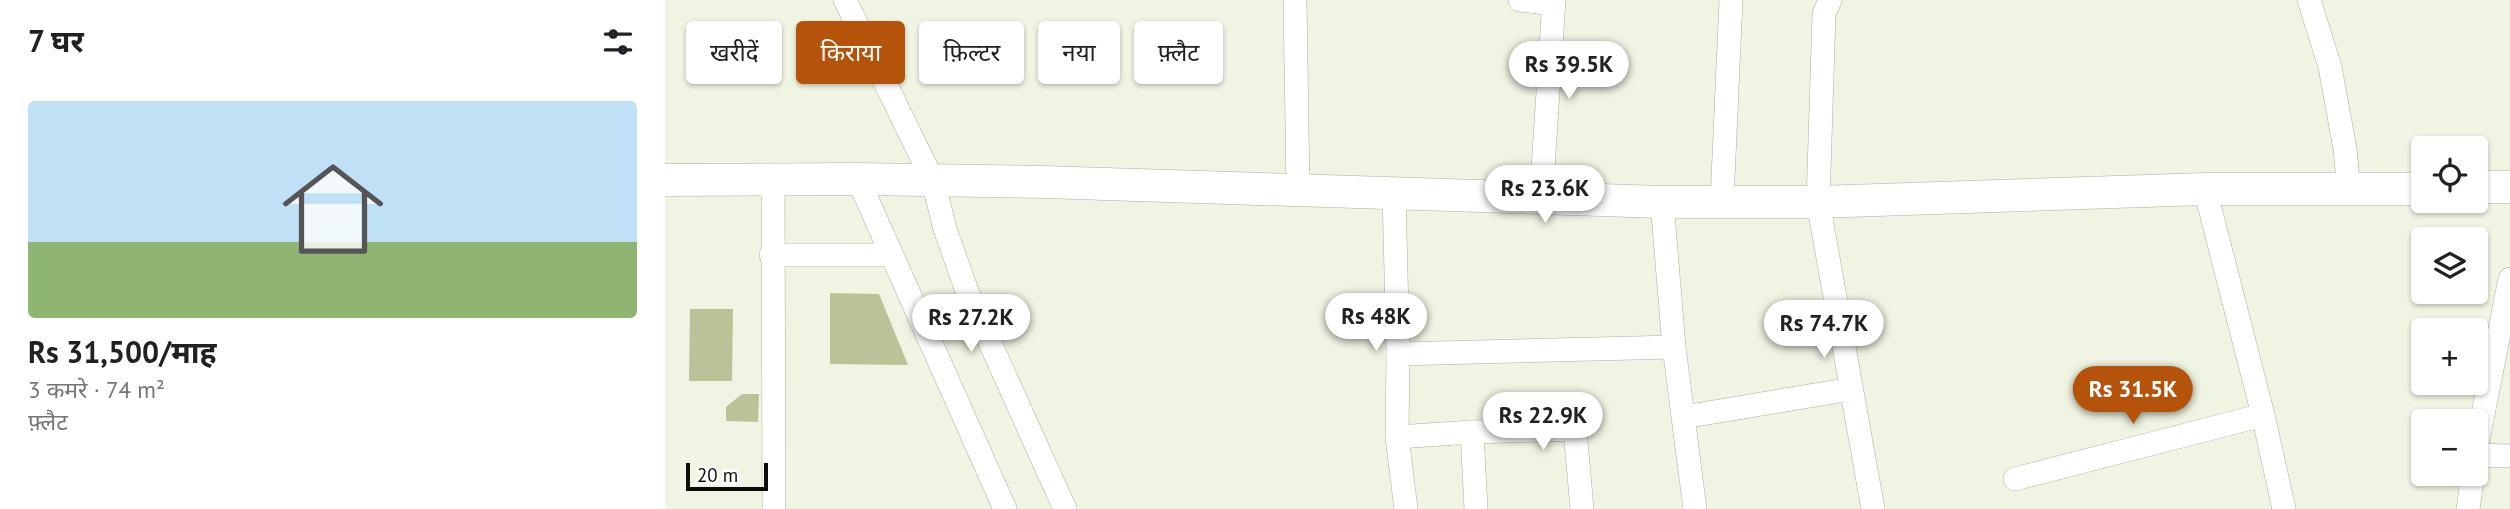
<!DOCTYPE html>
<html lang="hi">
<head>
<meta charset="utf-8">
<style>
  :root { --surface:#fff; --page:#f6f6f6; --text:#202124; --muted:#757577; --line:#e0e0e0; --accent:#b45309 }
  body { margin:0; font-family:"PT Sans","Noto Sans Devanagari",sans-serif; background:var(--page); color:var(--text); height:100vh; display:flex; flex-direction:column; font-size:26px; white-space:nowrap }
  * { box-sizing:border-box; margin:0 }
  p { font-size:23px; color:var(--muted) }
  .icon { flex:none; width:38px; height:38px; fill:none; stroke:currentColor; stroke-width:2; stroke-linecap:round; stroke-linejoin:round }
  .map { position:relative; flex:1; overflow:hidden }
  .side { display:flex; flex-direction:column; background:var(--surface); width:665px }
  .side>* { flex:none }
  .guide { position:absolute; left:21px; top:21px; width:665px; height:63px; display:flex; gap:14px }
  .fabs { position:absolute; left:1746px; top:136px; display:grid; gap:14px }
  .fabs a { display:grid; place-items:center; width:77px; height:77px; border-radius:7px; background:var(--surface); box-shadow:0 2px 5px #0004; font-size:35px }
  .scale { position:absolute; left:21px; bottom:18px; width:82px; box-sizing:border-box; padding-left:7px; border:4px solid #0c0d08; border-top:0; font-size:19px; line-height:24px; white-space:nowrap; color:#0c0d08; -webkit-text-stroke:5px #fff; paint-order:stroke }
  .price { position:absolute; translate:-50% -60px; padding:0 16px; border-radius:24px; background:#fff; color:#222; font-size:23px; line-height:46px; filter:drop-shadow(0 2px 4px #0008) }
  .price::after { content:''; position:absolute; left:50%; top:42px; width:21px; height:16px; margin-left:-10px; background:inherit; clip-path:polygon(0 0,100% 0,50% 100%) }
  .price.on { background:var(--accent); color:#fff }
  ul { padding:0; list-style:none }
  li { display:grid; align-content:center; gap:14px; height:371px; padding:0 28px }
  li+li { border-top:2px solid var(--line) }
  li span { display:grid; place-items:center; height:217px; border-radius:7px; color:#555 }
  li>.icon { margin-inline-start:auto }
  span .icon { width:126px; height:126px; fill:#fffc; stroke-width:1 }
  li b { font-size:30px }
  h2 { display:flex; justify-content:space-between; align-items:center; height:84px; padding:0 28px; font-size:30px }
  .pill { padding:0 24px; border-radius:7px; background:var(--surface); box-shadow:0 2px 5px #0004; font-size:24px; line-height:63px }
  .pill.on { background:var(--accent); color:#fff }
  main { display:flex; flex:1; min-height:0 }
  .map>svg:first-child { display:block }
  .building { fill:#bac297 }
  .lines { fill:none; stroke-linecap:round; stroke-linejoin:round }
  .minor-casing { stroke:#adb09f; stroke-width:24 }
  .secondary-casing { stroke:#adb09f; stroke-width:33 }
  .minor { stroke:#fff; stroke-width:23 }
  .secondary { stroke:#fff; stroke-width:32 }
</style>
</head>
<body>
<main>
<section class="side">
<h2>7 घर<svg class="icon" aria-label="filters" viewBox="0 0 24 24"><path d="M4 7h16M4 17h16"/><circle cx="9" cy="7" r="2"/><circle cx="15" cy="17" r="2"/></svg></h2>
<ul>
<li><span style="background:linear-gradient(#bfe0f5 65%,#8fb573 0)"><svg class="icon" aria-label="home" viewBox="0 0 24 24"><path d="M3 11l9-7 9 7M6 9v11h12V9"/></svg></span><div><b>Rs 31,500/माह</b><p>3 कमरे · 74 m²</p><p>फ़्लैट</p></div></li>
</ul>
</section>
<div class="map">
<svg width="1845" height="509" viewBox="0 0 1845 509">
  <rect width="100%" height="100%" fill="#f0f4e2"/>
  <g class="building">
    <path d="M165 293 214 294 243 365 165 364Z"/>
    <path d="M25 309H68L67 381H24Z"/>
    <path d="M77 394H94L93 422 61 421V407Z"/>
  </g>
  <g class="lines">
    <g class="minor-casing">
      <g id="minor">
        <path d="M180 0 268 181 280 229 303 294 400 509"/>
        <path d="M630 0 633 189"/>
        <path d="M855 0 889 4"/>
        <path d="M1165 0 1159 14 1153 202 1208 509"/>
        <path d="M1644 0 1665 67 1680 149 1684 190"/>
        <path d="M108 179 109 509"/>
        <path d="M193 179 340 509"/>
        <path d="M1540 189 1598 415 1619 509"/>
        <path d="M729 192 733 354 732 437 741 509"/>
        <path d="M876 199 889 0"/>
        <path d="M1057 201 1066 0"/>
        <path d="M997 202 1009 347 1030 509"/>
        <path d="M106 255H225"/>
        <path d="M733 354 1009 347"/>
        <path d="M1019 417 1186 389"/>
        <path d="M807 432 910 429 917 509"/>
        <path d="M732 437 807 432 811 509"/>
        <path d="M1811 449 1845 279"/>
        <path d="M1811 455 1845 456"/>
        <path d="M1350 479 1598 415"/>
        <path d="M1803 509 1808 474"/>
      </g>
    </g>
    <g class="secondary-casing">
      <g id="secondary">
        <path d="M0 180 193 179 379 182 997 202H1153L1540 189H1759"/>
        <path d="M1811 187H1845"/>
      </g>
    </g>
    <use href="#minor" class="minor"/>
    <use href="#secondary" class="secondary"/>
  </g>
</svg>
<div class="fabs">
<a><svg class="icon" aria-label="locate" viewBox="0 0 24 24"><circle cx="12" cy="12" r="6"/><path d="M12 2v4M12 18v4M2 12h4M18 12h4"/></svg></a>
<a><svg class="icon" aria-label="layers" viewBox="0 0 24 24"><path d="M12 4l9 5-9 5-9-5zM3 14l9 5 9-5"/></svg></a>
<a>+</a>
<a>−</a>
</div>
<div class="scale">20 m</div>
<b class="price" style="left:904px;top:101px">Rs 39.5K</b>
<b class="price" style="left:880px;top:225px">Rs 23.6K</b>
<b class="price" style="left:711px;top:353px">Rs 48K</b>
<b class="price" style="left:306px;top:354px">Rs 27.2K</b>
<b class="price" style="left:1159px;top:360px">Rs 74.7K</b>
<b class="price on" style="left:1468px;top:426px">Rs 31.5K</b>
<b class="price" style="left:878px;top:452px">Rs 22.9K</b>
<div class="guide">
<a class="pill">खरीदें</a>
<a class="pill on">किराया</a>
<a class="pill">फ़िल्टर</a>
<a class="pill">नया</a>
<a class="pill">फ़्लैट</a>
</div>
</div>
</main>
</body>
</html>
